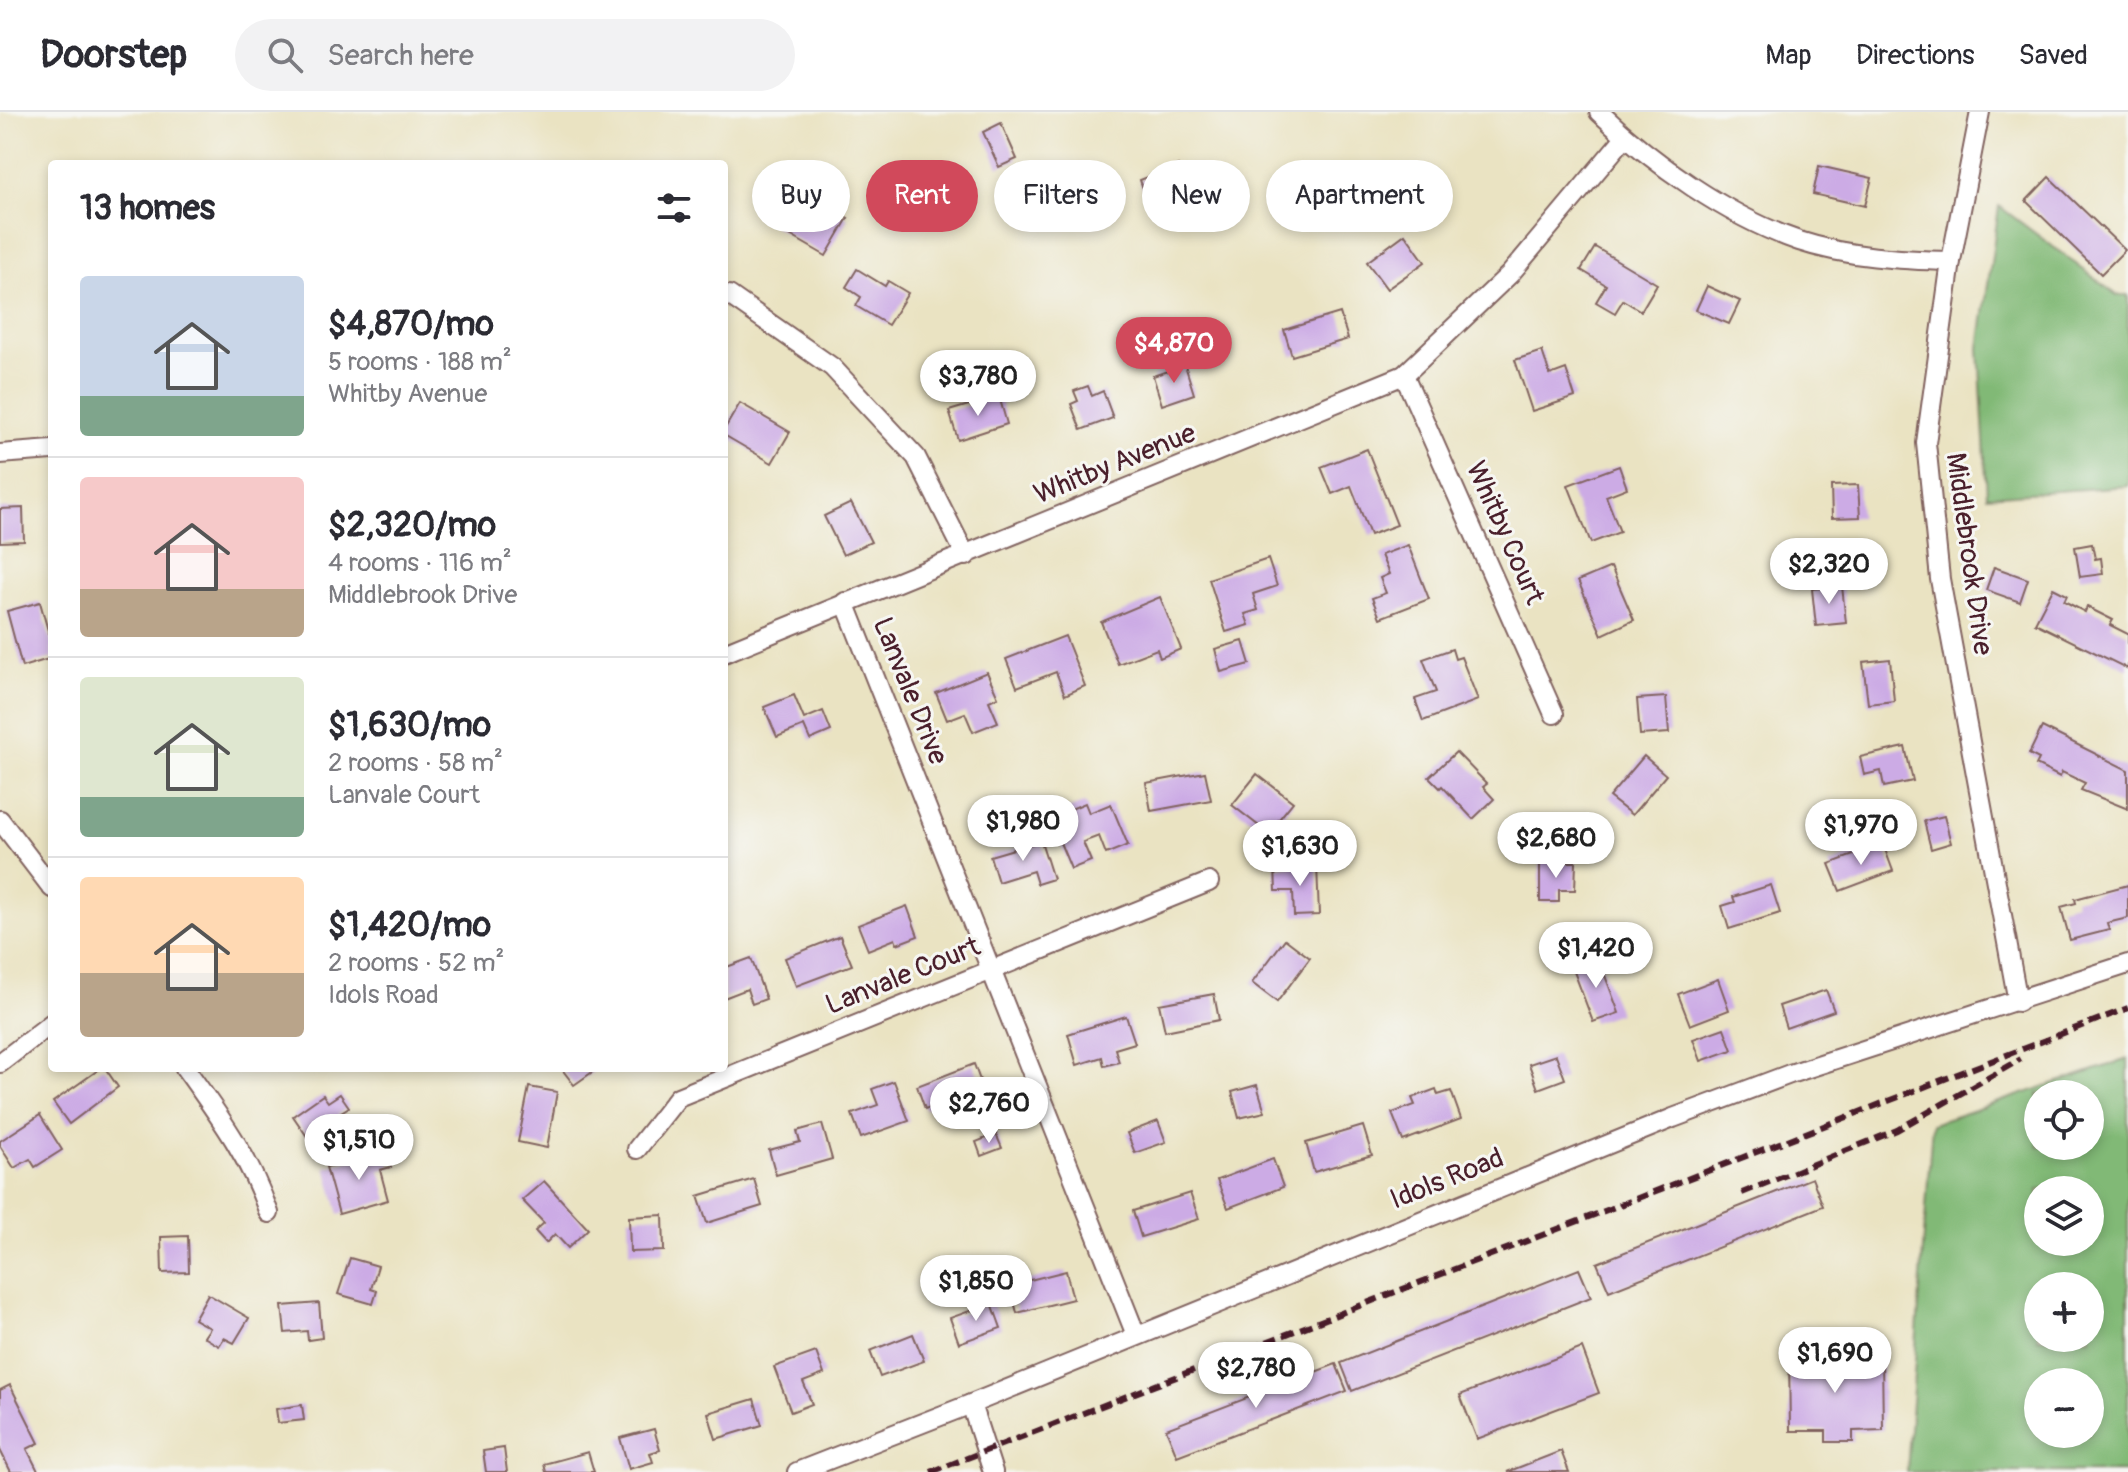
<!DOCTYPE html>
<html lang="en">
<head>
<meta charset="utf-8">
<style>
  :root { --surface:#fff; --page:#f2f2f3; --text:#2b2b33; --muted:#7c7c81; --line:#e1e1e2; --accent:#d1495b }
  body { margin:0; font-family:Pangolin,sans-serif; background:var(--page); color:var(--text); height:100vh; display:flex; flex-direction:column; font-size:30px; white-space:nowrap }
  * { box-sizing:border-box; margin:0 }
  p { font-size:26px; color:var(--muted) }
  .icon { flex:none; width:44px; height:44px; fill:none; stroke:currentColor; stroke-width:2; stroke-linecap:round; stroke-linejoin:round }
  .map { position:relative; flex:1; overflow:hidden }
  .sheet { position:absolute; left:48px; top:48px; width:680px; height:912px; display:flex; flex-direction:column; background:var(--surface); border-radius:8px; box-shadow:0 4px 12px #0003 }
  .sheet>* { flex:none }
  .top-card { position:absolute; left:752px; top:48px; width:760px; height:72px; display:flex; gap:16px }
  .controls { position:absolute; left:2024px; top:968px; display:grid; gap:16px }
  .controls a { display:grid; place-items:center; width:80px; height:80px; border-radius:50%; background:var(--surface); box-shadow:0 4px 12px #0003; font-size:40px }
  .price { position:absolute; translate:-50% -68px; padding:0 18px; border-radius:28px; background:#fff; color:#222; font-size:26px; line-height:52px; filter:drop-shadow(0 2px 4px #0008) }
  .price::after { content:''; position:absolute; left:50%; top:48px; width:24px; height:18px; margin-left:-12px; background:inherit; clip-path:polygon(0 0,100% 0,50% 100%) }
  .price.current { background:var(--accent); color:#fff }
  ul { padding:0; list-style:none }
  li { display:flex; align-items:center; gap:24px; height:200px; padding:0 32px }
  li+li { border-top:2px solid var(--line) }
  li span { display:grid; place-items:center; flex:none; width:224px; height:160px; border-radius:8px; color:#555 }
  li>.icon { margin-inline-start:auto }
  span .icon { width:96px; height:96px; fill:#fffc; stroke-width:1 }
  li b { font-size:34px }
  h2 { display:flex; justify-content:space-between; align-items:center; height:96px; padding:0 32px; font-size:34px }
  .chip { padding:0 28px; border-radius:36px; background:var(--surface); box-shadow:0 4px 12px #0003; font-size:28px; line-height:72px }
  .chip.current { background:var(--accent); color:#fff }
  header { display:flex; align-items:center; gap:48px; box-sizing:border-box; height:112px; padding:0 40px; background:var(--surface); border-bottom:2px solid var(--line) }
  header strong { font-size:38px }
  nav { display:flex; gap:44px; margin-inline-start:auto; font-size:28px }
  .search { width:560px; height:72px; background:var(--page); display:flex; align-items:center; gap:20px; box-sizing:border-box; padding:0 28px; border-radius:44px; color:var(--muted); font-size:30px }
  .map>svg:first-child { display:block }
  .forest { fill:#81b976; stroke:#666c50; stroke-width:2; fill-rule:evenodd }
  .building { fill:#ccabe5 }
  .lines { fill:none; stroke-linecap:round; stroke-linejoin:round }
  .minor-casing { stroke:#826460; stroke-width:22 }
  .minor { stroke:#fff; stroke-width:18 }
  .rail { stroke:#4a1f2b; stroke-width:6; stroke-dasharray:12 6; stroke-linecap:butt }
  .labels { text-anchor:middle; dominant-baseline:central; stroke-width:6; stroke-linejoin:round; paint-order:stroke }
  .street-label { font-size:28px; fill:#4a1f2b; stroke:#f6f6f2 }
</style>
</head>
<body>
<header>
<strong>Doorstep</strong>
<div class="search"><svg class="icon" aria-label="search" viewBox="0 0 24 24"><circle cx="10" cy="10" r="6"/><path d="M15 15l6 6"/></svg>Search here</div>
<nav><a>Map</a><a>Directions</a><a>Saved</a></nav>
</header>
<div class="map">
<svg width="2128" height="1360" viewBox="0 0 2128 1360">
  <rect width="100%" height="100%" fill="#f6f6f2"/>
  <filter id="ink" filterUnits="userSpaceOnUse"><feTurbulence type="fractalNoise" baseFrequency=".0125" numOctaves="2"/><feDisplacementMap in="SourceGraphic" scale="16" xChannelSelector="R" yChannelSelector="G"/><feConvolveMatrix kernelMatrix="1 2 1 2 8 2 1 2 1" color-interpolation-filters="sRGB"/></filter>
  <filter id="wash" filterUnits="userSpaceOnUse"><feTurbulence type="fractalNoise" baseFrequency=".006" numOctaves="4" result="noise"/><feDisplacementMap in="SourceGraphic" scale="32" xChannelSelector="R" yChannelSelector="G"/><feGaussianBlur stdDeviation="1.8" result="paint"/><feColorMatrix in="noise" values="0 0 0 0 0 0 0 0 0 0 0 0 0 0 0 0 0 1.4 0 .05"/><feComposite in="paint" operator="in"/></filter>
  <g filter="url(#wash)">
    <rect width="100%" height="100%" fill="#eae3c2"/>
    <g class="forest">
      <path d="M1999 94 2117 183H2128V374L1987 384 1979 236Z"/>
      <path d="M2128 947V1360H1907L1932 1012ZM2038 982H2090V1034H2038ZM2038 1078H2090V1130H2038ZM2038 1174H2090V1226H2038ZM2038 1270H2090V1322H2038Z"/>
    </g>
    <g id="blocks">
      <g class="building">
        <path d="M1001 11 1017 47 999 55 983 20Z"/>
        <path d="M1178 53 1189 81 1150 96 1140 68Z"/>
        <path d="M1819 54 1872 66 1865 94 1813 82Z"/>
        <path d="M2049 65 2125 138 2101 162 2026 89Z"/>
        <path d="M1066 66 1110 82 1099 112 1044 92 1053 67 1064 72Z"/>
        <path d="M789 87 823 107 830 96 848 106 826 144 774 114Z"/>
        <path d="M1405 122 1425 150 1387 177 1367 150Z"/>
        <path d="M1595 135 1657 172 1641 199 1623 188 1615 201 1596 190 1606 173 1581 158Z"/>
        <path d="M857 157 885 174 888 169 908 181 888 213 856 194 861 185 846 175Z"/>
        <path d="M1707 174 1740 189 1729 212 1696 198Z"/>
        <path d="M1340 201 1348 227 1292 244 1284 218Z"/>
        <path d="M1542 239 1550 263 1566 257 1575 285 1532 299 1515 248Z"/>
        <path d="M1185 253 1194 282 1162 293 1153 264Z"/>
        <path d="M1088 274 1092 284 1103 279 1113 306 1081 318 1071 292 1078 289 1074 279Z"/>
        <path d="M999 284 1007 312 958 328 949 299Z"/>
        <path d="M740 291 790 320 772 351 724 323V318Z"/>
        <path d="M1367 337 1397 413 1370 423 1351 374 1332 382 1321 355Z"/>
        <path d="M1619 354 1627 376 1606 384 1620 420 1591 431 1568 373Z"/>
        <path d="M1858 373 1860 405 1832 406 1831 374Z"/>
        <path d="M851 391 871 430 843 443 824 404Z"/>
        <path d="M23 396 24 429 0 430V397Z"/>
        <path d="M2092 432 2095 447 2101 446 2103 462 2080 465 2075 435Z"/>
        <path d="M1408 433 1429 487 1380 506 1372 486 1386 481 1380 466 1389 462 1381 443Z"/>
        <path d="M1268 447 1277 474 1253 482 1258 498 1245 502 1249 513 1226 520 1209 467Z"/>
        <path d="M1611 455 1634 508 1602 523 1578 469Z"/>
        <path d="M1994 455 2028 467 2020 490 1986 478Z"/>
        <path d="M1842 474 1846 511 1816 514 1812 477Z"/>
        <path d="M2053 476 2067 483 2064 489 2085 500 2087 495 2113 508 2110 513 2128 522V557L2035 511Z"/>
        <path d="M1160 485 1181 537 1160 546 1157 537 1118 552 1101 510Z"/>
        <path d="M40 490 52 533V546L22 555 7 499Z"/>
        <path d="M1065 524 1085 574 1065 583 1056 560 1017 575 1006 547Z"/>
        <path d="M1243 529 1250 552 1221 560 1215 537Z"/>
        <path d="M1452 537 1455 547 1461 545 1478 588 1423 609 1415 587 1436 580 1423 547Z"/>
        <path d="M1890 547 1894 589 1868 592 1863 550Z"/>
        <path d="M987 560 998 585 989 589 998 610 973 620 965 601 947 608 936 581Z"/>
        <path d="M794 583 804 607 823 599 831 619 810 628 804 614 777 625 764 595Z"/>
        <path d="M1666 585 1669 621 1640 623 1637 587Z"/>
        <path d="M2042 615 2128 658V697L2081 678 2085 671 2062 660 2060 665 2036 653 2039 647 2029 642Z"/>
        <path d="M1905 635 1913 669 1884 675 1881 659 1864 663 1860 645Z"/>
        <path d="M1456 640 1487 672 1483 675 1494 687 1473 707 1442 674 1440 676 1429 665Z"/>
        <path d="M1644 644 1666 663 1632 703 1609 685Z"/>
        <path d="M1205 660 1211 688 1151 699 1146 671Z"/>
        <path d="M1257 662 1293 690 1268 721 1232 693Z"/>
        <path d="M1085 691 1089 701 1111 692 1128 733 1106 742 1099 724 1083 730 1091 749 1071 757 1054 716 1070 709 1066 699Z"/>
        <path d="M1944 704 1951 731 1931 737 1924 709Z"/>
        <path d="M1041 729 1053 767 1037 772 1033 759 998 770 990 744Z"/>
        <path d="M1883 732 1893 759 1840 779 1829 752Z"/>
        <path d="M1540 750H1576L1575 778H1559V790H1540Z"/>
        <path d="M1317 753 1319 803 1294 804 1293 779H1276L1275 755Z"/>
        <path d="M1771 773 1780 801 1729 817 1722 794 1735 790 1733 785Z"/>
        <path d="M2128 773V806L2107 811 2109 818 2070 828 2061 795 2076 791 2075 787Z"/>
        <path d="M907 794 918 824 897 832 895 827 868 838 858 813Z"/>
        <path d="M840 824 852 853 796 874 785 846Z"/>
        <path d="M1285 827 1310 846 1277 890 1252 871Z"/>
        <path d="M1598 845 1619 901 1593 910 1572 854Z"/>
        <path d="M751 846 766 887 752 892 747 877 724 886V856Z"/>
        <path d="M1718 867 1729 898 1690 913 1678 882Z"/>
        <path d="M1826 878 1834 899 1786 916 1779 894Z"/>
        <path d="M1214 882 1219 908 1165 919 1159 892Z"/>
        <path d="M1126 904 1135 931 1115 937 1119 950 1104 954 1102 945 1077 953 1068 922Z"/>
        <path d="M1724 916 1732 938 1701 949 1693 927Z"/>
        <path d="M1556 943 1565 967 1538 977 1529 952Z"/>
        <path d="M974 952 982 974 963 981 968 995 954 1001 949 988 925 997 917 974Z"/>
        <path d="M101 956H105L118 975 69 1012 53 990Z"/>
        <path d="M561 956H598L574 973Z"/>
        <path d="M894 969 909 1009 861 1026 852 1002 878 993 872 977Z"/>
        <path d="M1257 973 1265 1000 1239 1006 1232 980Z"/>
        <path d="M529 975 557 980 547 1036 518 1030Z"/>
        <path d="M1436 977 1438 983 1451 979 1461 1007 1403 1029 1392 1001 1415 993 1412 986Z"/>
        <path d="M340 982 349 995 338 1002 351 1020 319 1042 293 1004 323 983 328 990Z"/>
        <path d="M40 1003 62 1038 35 1055 30 1047 14 1056 0 1034V1029Z"/>
        <path d="M1158 1009 1166 1030 1135 1041 1127 1021Z"/>
        <path d="M822 1012 832 1047 776 1063 769 1038 800 1030 797 1019Z"/>
        <path d="M1363 1014 1372 1043 1314 1060 1306 1031Z"/>
        <path d="M996 1022 1002 1036 981 1044 976 1030Z"/>
        <path d="M386 1039 391 1055 380 1058 388 1088 339 1102 326 1055Z"/>
        <path d="M1273 1047 1283 1075 1228 1096 1217 1068Z"/>
        <path d="M1812 1066 1823 1094 1609 1179 1597 1151Z"/>
        <path d="M754 1067 762 1094 707 1111 698 1084Z"/>
        <path d="M544 1069 588 1117 568 1136 555 1122 546 1131 535 1119 544 1111 522 1088Z"/>
        <path d="M1190 1081 1199 1107 1141 1125 1133 1099Z"/>
        <path d="M663 1103 664 1139 630 1140 629 1105Z"/>
        <path d="M188 1124 189 1160 162 1161 161 1125Z"/>
        <path d="M350 1146 378 1154 371 1177 377 1179 373 1192 338 1182Z"/>
        <path d="M1579 1157 1591 1185 1352 1279 1341 1251Z"/>
        <path d="M1066 1159 1073 1187 1017 1201 1010 1173Z"/>
        <path d="M208 1182 249 1206 234 1231 224 1226 219 1234 204 1225 210 1216 194 1207Z"/>
        <path d="M319 1191 322 1226 308 1228 307 1219 285 1221 282 1194Z"/>
        <path d="M992 1191 1001 1216 959 1231 950 1206Z"/>
        <path d="M913 1222 924 1249 880 1265 870 1239Z"/>
        <path d="M1582 1236 1599 1281 1477 1327 1460 1283Z"/>
        <path d="M816 1240 824 1262 803 1270 812 1292 791 1300 774 1255Z"/>
        <path d="M1789 1240H1836V1257L1856 1256 1855 1244H1882L1883 1318 1853 1319V1330H1826V1319H1790Z"/>
        <path d="M1336 1252 1347 1279 1177 1344 1166 1317Z"/>
        <path d="M10 1273 39 1331 27 1337 38 1359 36 1360H11L0 1338V1278Z"/>
        <path d="M754 1287 762 1313 716 1327 708 1301Z"/>
        <path d="M302 1293 304 1308 278 1311 276 1297Z"/>
        <path d="M654 1317 660 1338 650 1341 653 1350 629 1357 620 1326Z"/>
        <path d="M504 1336 507 1360H486L483 1339Z"/>
        <path d="M1561 1339 1569 1360H1507Z"/>
        <path d="M588 1340 594 1360H546L544 1352Z"/>
      </g>
    </g>
  </g>
  <g filter="url(#ink)">
    <use href="#blocks" fill-opacity="0" stroke="#826460" stroke-width="2"/>
    <g class="lines">
      <g class="minor-casing">
        <g id="minor">
          <path d="M1599 0C1652 51 1728 105 1799 129 1848 145 1901 148 1951 149"/>
          <path d="M1980 0 1951 149 1926 331 1940 467 2018 890"/>
          <path d="M729 183 832 255 916 345 966 444"/>
          <path d="M1404 263 1554 602"/>
          <path d="M0 342 52 338"/>
          <path d="M845 490 1136 1223"/>
          <path d="M724 541 1404 263 1510 162 1625 25"/>
          <path d="M0 708 52 776"/>
          <path d="M0 951 52 911"/>
          <path d="M185 956C220 1005 249 1044 269 1101"/>
          <path d="M637 1037 678 985 1209 770"/>
          <path d="M971 1292 993 1360"/>
          <path d="M797 1360 971 1292 1673 1006 1790 962 2128 852"/>
        </g>
      </g>
      <use href="#minor" class="minor"/>
      <g class="rail">
        <path d="M1742 1081 1897 1018 2021 947"/>
        <path d="M931 1360 2128 896"/>
      </g>
    </g>
  </g>
  <g class="labels">
    <g class="street-label">
      <text transform="translate(1115 352) rotate(-22)">Whitby Avenue</text>
      <text transform="translate(1505 421) rotate(66)">Whitby Court</text>
      <text transform="translate(1969 442) rotate(82)">Middlebrook Drive</text>
      <text transform="translate(910 579) rotate(68)">Lanvale Drive</text>
      <text transform="translate(903 864) rotate(-22)">Lanvale Court</text>
      <text transform="translate(1447 1067) rotate(-22)">Idols Road</text>
    </g>
  </g>
</svg>
<div class="controls">
<a><svg class="icon" aria-label="locate" viewBox="0 0 24 24"><circle cx="12" cy="12" r="6"/><path d="M12 2v4M12 18v4M2 12h4M18 12h4"/></svg></a>
<a><svg class="icon" aria-label="layers" viewBox="0 0 24 24"><path d="M12 4l9 5-9 5-9-5zM3 14l9 5 9-5"/></svg></a>
<a>+</a>
<a>−</a>
</div>
<b class="price current" style="left:1174px;top:273px">$4,870</b>
<b class="price" style="left:978px;top:306px">$3,780</b>
<b class="price" style="left:1829px;top:494px">$2,320</b>
<b class="price" style="left:1023px;top:751px">$1,980</b>
<b class="price" style="left:1861px;top:755px">$1,970</b>
<b class="price" style="left:1556px;top:768px">$2,680</b>
<b class="price" style="left:1300px;top:776px">$1,630</b>
<b class="price" style="left:1596px;top:878px">$1,420</b>
<b class="price" style="left:989px;top:1033px">$2,760</b>
<b class="price" style="left:359px;top:1070px">$1,510</b>
<b class="price" style="left:976px;top:1211px">$1,850</b>
<b class="price" style="left:1835px;top:1283px">$1,690</b>
<b class="price" style="left:1256px;top:1298px">$2,780</b>
<div class="top-card">
<a class="chip">Buy</a>
<a class="chip current">Rent</a>
<a class="chip">Filters</a>
<a class="chip">New</a>
<a class="chip">Apartment</a>
</div>
<section class="sheet">
<h2>13 homes<svg class="icon" aria-label="filters" viewBox="0 0 24 24"><path d="M4 7h16M4 17h16"/><circle cx="9" cy="7" r="2"/><circle cx="15" cy="17" r="2"/></svg></h2>
<ul>
<li><span style="background:linear-gradient(#c9d6e8 75%,#7fa58c 0)"><svg class="icon" aria-label="home" viewBox="0 0 24 24"><path d="M3 11l9-7 9 7M6 9v11h12V9"/></svg></span><div><b>$4,870/mo</b><p>5 rooms · 188 m²</p><p>Whitby Avenue</p></div></li>
<li><span style="background:linear-gradient(#f6c9c9 70%,#b9a48a 0)"><svg class="icon" aria-label="home" viewBox="0 0 24 24"><path d="M3 11l9-7 9 7M6 9v11h12V9"/></svg></span><div><b>$2,320/mo</b><p>4 rooms · 116 m²</p><p>Middlebrook Drive</p></div></li>
<li><span style="background:linear-gradient(#dfe7d0 75%,#7fa58c 0)"><svg class="icon" aria-label="home" viewBox="0 0 24 24"><path d="M3 11l9-7 9 7M6 9v11h12V9"/></svg></span><div><b>$1,630/mo</b><p>2 rooms · 58 m²</p><p>Lanvale Court</p></div></li>
<li><span style="background:linear-gradient(#ffd9b3 60%,#b9a48a 0)"><svg class="icon" aria-label="home" viewBox="0 0 24 24"><path d="M3 11l9-7 9 7M6 9v11h12V9"/></svg></span><div><b>$1,420/mo</b><p>2 rooms · 52 m²</p><p>Idols Road</p></div></li>
</ul>
</section>
</div>
</body>
</html>
